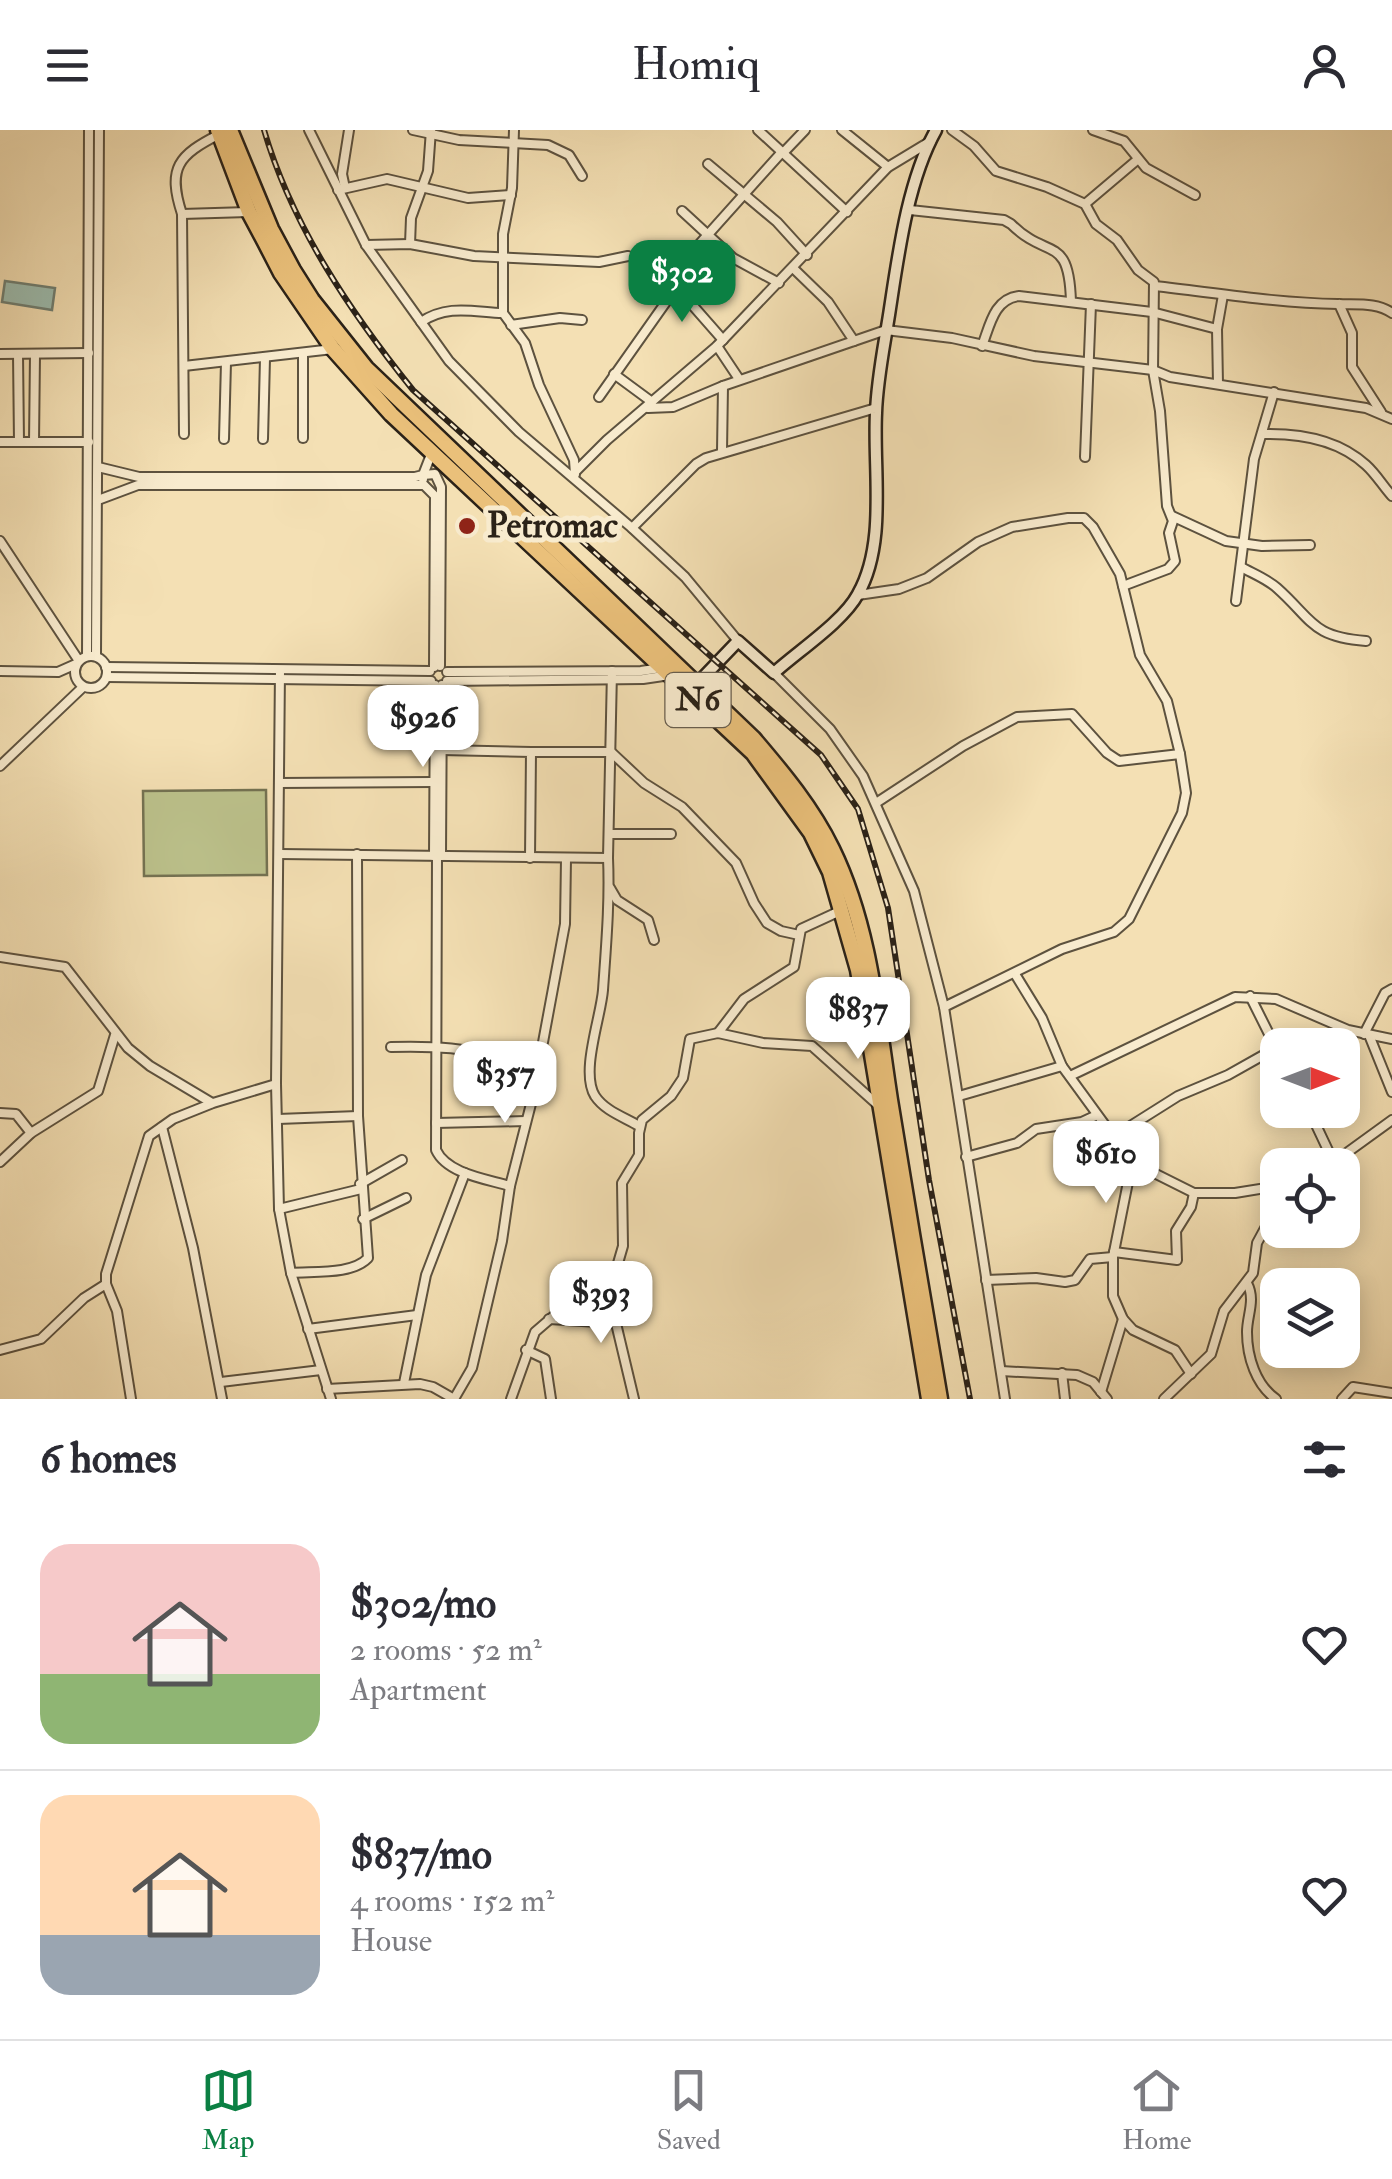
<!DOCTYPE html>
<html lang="en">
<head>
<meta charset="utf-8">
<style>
  :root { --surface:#fff; --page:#f7f7f7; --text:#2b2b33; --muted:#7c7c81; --line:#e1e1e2; --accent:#0b8043 }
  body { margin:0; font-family:"IM FELL Double Pica",serif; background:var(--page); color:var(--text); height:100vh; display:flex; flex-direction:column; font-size:38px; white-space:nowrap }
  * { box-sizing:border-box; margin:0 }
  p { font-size:32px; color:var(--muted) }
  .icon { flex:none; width:55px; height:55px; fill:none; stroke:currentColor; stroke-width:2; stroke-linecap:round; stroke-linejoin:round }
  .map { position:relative; height:1269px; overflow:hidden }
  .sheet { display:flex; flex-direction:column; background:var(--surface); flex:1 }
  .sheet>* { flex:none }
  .needle { width:65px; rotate:90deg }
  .fabs { position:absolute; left:1260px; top:898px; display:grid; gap:20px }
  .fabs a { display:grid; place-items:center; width:100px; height:100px; border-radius:20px; background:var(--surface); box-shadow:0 5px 25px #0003; font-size:50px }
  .price { position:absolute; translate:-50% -85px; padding:0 22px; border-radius:20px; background:#fff; color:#222; font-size:32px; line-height:65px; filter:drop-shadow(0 2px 5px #0008) }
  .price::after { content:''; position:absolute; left:50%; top:60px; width:30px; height:22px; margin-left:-15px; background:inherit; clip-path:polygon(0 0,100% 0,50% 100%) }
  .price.current { background:var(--accent); color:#fff }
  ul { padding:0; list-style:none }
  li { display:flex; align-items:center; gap:30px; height:250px; padding:0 40px }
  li+li { border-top:2px solid var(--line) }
  li span { display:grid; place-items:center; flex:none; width:280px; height:200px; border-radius:30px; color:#555 }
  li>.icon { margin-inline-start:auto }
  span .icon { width:120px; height:120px; fill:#fffc; stroke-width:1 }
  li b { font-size:42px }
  h2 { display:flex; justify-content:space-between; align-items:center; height:120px; padding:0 40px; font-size:42px }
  header { display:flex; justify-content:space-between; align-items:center; height:130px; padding:0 40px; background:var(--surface); font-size:45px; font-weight:600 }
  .tabs { display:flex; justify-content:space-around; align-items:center; height:140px; border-top:2px solid var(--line); background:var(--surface); font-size:28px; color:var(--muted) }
  .tabs a { display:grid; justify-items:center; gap:5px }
  .tabs .current { color:var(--accent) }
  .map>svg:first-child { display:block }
  .green { fill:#bcc28c; stroke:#747252; stroke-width:2.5 }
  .water { fill:#9cbdb0; stroke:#6f7f73; stroke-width:2.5 }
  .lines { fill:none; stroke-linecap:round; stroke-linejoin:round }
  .street-casing { stroke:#5d523f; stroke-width:12 }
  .secondary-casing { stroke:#2b2218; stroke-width:15 }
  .highway-casing { stroke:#2b2218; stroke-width:19 }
  .street { stroke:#f8ebce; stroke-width:8 }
  .secondary { stroke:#f8ebce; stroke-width:10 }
  .highway { stroke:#eac07a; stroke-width:14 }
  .rail-casing { stroke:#2b2218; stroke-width:6 }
  .rail { stroke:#f8ebce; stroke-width:2.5; stroke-dasharray:8; stroke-linecap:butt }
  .poi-dot { fill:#8f2418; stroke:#f8ebce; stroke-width:4 }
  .labels { text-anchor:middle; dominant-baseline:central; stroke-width:10; stroke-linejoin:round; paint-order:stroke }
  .shield { fill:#f8ebce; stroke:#685e4f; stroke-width:2.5 }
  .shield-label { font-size:32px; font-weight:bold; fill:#2b2218 }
  .poi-label { font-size:35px; font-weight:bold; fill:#2b2218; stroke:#f8ebce; text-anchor:start }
</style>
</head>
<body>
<header><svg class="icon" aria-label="menu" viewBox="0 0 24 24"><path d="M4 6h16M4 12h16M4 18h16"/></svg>Homiq<svg class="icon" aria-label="person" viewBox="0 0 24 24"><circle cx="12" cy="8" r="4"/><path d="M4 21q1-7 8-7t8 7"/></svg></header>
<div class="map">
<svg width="1392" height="1269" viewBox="0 0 1392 1269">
  <rect width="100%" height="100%" fill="#f4e0b4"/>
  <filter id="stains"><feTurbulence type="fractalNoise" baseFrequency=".002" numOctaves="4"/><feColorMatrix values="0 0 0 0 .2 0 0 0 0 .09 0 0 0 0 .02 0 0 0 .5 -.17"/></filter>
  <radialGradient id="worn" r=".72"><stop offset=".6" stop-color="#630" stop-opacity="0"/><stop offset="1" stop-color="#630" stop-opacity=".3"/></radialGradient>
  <path class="green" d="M266 660 267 745 144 746 143 661Z"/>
  <path class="water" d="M5 151 55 158 52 180 2 172Z"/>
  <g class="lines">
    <g class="street-casing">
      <g id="street">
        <path d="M309 0 366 115 449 231 519 302 632 398 685 447 738 511"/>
        <path d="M413 0 459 10 548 15 569 25 582 46"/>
        <path d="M514 0 512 58 503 104V183L525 213 539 255 574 330 575 344"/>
        <path d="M758 0 847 82"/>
        <path d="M842 0 888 37"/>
        <path d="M952 0 974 16 996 41 1047 57 1085 74 1096 94 1117 110 1138 140 1154 152 1153 240 1160 281 1167 376 1173 391 1169 403 1175 431 1168 439 1123 456"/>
        <path d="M1093 0 1124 11 1146 38 1195 65"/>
        <path d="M783 23 805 0"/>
        <path d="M708 34 777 92 807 125"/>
        <path d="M345 58 342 44 349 0"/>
        <path d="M338 60 387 49 468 68 511 65"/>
        <path d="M1085 74 1137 30"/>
        <path d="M910 80 1004 90 1011 94C1048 131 1069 103 1071 172"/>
        <path d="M682 81 733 128 779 153"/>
        <path d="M182 84 248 82"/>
        <path d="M410 114 411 88 428 41 431 0"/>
        <path d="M366 115 410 114 474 126 599 132 628 126"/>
        <path d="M793 138 828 172 854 211"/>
        <path d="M673 153 723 210"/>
        <path d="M1155 156C1217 163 1276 173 1338 174 1356 175 1377 172 1392 183"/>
        <path d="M1339 174 1352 203V237L1381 282"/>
        <path d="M421 192C448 174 473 182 503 183"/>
        <path d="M511 195 560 188 582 190"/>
        <path d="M717 216 739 249"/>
        <path d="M982 216C990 195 994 169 1019 166L1152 182 1217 199"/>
        <path d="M0 224 89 223"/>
        <path d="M18 224 19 312"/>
        <path d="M303 225V308"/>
        <path d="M184 236 333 219"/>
        <path d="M614 244 652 272"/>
        <path d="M1218 254 1217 199 1223 165"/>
        <path d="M599 267 666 172 687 128 782 22"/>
        <path d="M648 278 673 277 723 256"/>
        <path d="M184 304 182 84C167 38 178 25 220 4"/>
        <path d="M1262 304C1298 303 1338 309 1366 335 1376 344 1383 356 1392 366"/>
        <path d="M224 309 226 232"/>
        <path d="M263 309 265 228"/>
        <path d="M0 312H89"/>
        <path d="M34 312 35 224"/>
        <path d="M722 321 723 256 886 200 952 208 1034 226 1153 240 1170 247 1366 278 1392 289"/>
        <path d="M1085 327 1091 174"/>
        <path d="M98 337 139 347H415L423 345 432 322"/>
        <path d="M576 341 607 310 717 216 888 37 931 11"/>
        <path d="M423 349V345L435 344 441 357 440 536"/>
        <path d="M98 370 138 355H424L435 366 434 537"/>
        <path d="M1172 386 1226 411 1262 416 1310 415"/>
        <path d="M632 398 696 334 706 328 876 278"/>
        <path d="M0 411 79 531"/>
        <path d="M1241 437C1254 444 1267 449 1277 458 1313 490 1311 507 1366 511"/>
        <path d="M858 465 899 459 927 448 978 412 1012 397 1068 388H1084L1093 397 1120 444 1140 525 1167 571 1180 624 1186 663 1182 683 1129 789 1114 802 1062 819 944 877"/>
        <path d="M1236 471 1254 329 1274 262"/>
        <circle cx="91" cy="542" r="16"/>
        <path d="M87 526 89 0"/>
        <path d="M96 526 99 0"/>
        <path d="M106 537 430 541"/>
        <path d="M280 540 276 954 279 1079 291 1143 331 1269"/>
        <path d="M0 541 58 542 76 534"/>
        <path d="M447 542 641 541 661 538"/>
        <path d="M774 543 830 599 863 646 914 761 944 877 1005 1269"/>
        <path d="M107 547 431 551"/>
        <path d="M447 551 643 549 670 545"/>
        <path d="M442 620 531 622 530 728"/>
        <path d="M531 622H611L644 653 682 677 736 733 754 773 767 793 781 801 799 805"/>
        <path d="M0 636 83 557"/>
        <path d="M279 653 433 652"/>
        <path d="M876 673 963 616 1017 587 1072 584 1107 623 1119 631 1180 624"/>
        <path d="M609 704H671"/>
        <path d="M280 724 608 728 612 541"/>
        <path d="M434 726 435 555"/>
        <path d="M437 726 436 1020C447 1044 487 1049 510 1056"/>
        <path d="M441 726 442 555"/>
        <path d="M608 728C610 772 606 816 603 860 601 887 580 942 595 966 605 981 624 987 639 996"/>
        <path d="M610 758 617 770 648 790 654 810"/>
        <path d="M0 827 65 837 128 918 150 936 212 973"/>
        <path d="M1015 844 1042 888 1062 936"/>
        <path d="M1250 866 1277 920"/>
        <path d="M718 903 744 869 794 837 801 799 840 781"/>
        <path d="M1364 904 1385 863 1392 859"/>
        <path d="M1369 905 1392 962"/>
        <path d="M391 917C432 916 471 917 509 931"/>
        <path d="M1070 946 1235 867 1276 869 1348 900 1392 909"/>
        <path d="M959 966 1062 936 1132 1032 1194 1063H1235L1278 1056"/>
        <path d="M1309 980 1334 1033"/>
        <path d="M0 983 16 984 31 1003"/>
        <path d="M278 989 358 986"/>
        <path d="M436 993 526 991"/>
        <path d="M162 997 193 1118 222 1269"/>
        <path d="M1113 1007 1178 966 1228 945 1276 918"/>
        <path d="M966 1027 1017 1013 1036 999 1082 992 1095 986"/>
        <path d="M0 1032 31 1003 98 961 115 905"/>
        <path d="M1132 1032 1113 1127V1166L1123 1189 1133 1200 1175 1220 1191 1244"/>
        <path d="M1330 1035 1392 990"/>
        <path d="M360 1054 402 1030"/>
        <path d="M279 1079 361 1059"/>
        <path d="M363 1089 406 1068"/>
        <path d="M1114 1122 1177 1130 1176 1101 1191 1077 1194 1063"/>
        <path d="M291 1143C314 1141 352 1145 368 1128L358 986 357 724"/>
        <path d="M986 1150 1036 1148 1065 1152 1075 1150 1090 1129 1113 1127"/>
        <path d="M1247 1153C1256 1170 1247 1185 1247 1202 1247 1227 1256 1255 1276 1269"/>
        <path d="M549 1189 615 1193"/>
        <path d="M308 1199 417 1185"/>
        <path d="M0 1220 41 1209 84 1168 106 1154"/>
        <path d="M526 1220 545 1229 551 1269"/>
        <path d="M1001 1241 1077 1245 1093 1252 1107 1269"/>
        <path d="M1062 1243 1065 1269"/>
        <path d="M221 1252 321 1240"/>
        <path d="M404 1253 426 1145 465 1043"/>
        <path d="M327 1259 420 1254 433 1257 454 1269"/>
        <path d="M1101 1262 1123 1189"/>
        <path d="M131 1269 117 1181 106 1154V1144L149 1006 173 989 213 973 276 954"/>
        <path d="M454 1269 472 1238 502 1111 510 1056 533 966 565 794 566 729"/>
        <path d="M511 1269 535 1202 578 1165 609 1158"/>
        <path d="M634 1269 609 1164 623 1116 622 1053 639 1025V1003L642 990 671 966 683 948 690 909 718 903 763 913 812 916 879 976"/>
        <path d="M1164 1269 1211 1224 1224 1181 1253 1143 1257 1113 1270 1089 1269 1059"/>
        <path d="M1342 1269 1353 1257 1392 1263"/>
      </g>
    </g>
    <g class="secondary-casing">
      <path id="secondary" d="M693 558 738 511 774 543C798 521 843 492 858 464 887 413 873 340 876 283 877 250 884 217 889 185 898 127 907 52 936 0"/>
    </g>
    <g class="highway-casing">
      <g id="highway">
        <path d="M218 0 249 82 265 112 281 143 333 219 391 284 753 623 811 703 830 742 858 840 929 1269"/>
        <path d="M230 0 271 99 293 140 312 170 366 238 753 608C783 643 812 678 832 719 870 797 877 886 890 970 906 1070 923 1169 940 1269"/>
      </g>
    </g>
    <use href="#street" class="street"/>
    <use href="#secondary" class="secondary"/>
    <use href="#highway" class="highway"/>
    <g class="rail-casing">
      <path id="rail" d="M264 0C292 96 351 183 413 260L821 625 858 679 888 778 929 1050 970 1269"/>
    </g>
    <use href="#rail" class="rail"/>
  </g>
  <circle class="poi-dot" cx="467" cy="396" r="10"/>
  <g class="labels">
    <rect class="shield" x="665.5" y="543" width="65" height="54" rx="8"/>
    <g class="shield-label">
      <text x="698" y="570">N6</text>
    </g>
    <g class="poi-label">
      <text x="487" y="396">Petromac</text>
    </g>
  </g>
  <rect width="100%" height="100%" filter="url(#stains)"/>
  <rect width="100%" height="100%" fill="url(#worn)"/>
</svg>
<div class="fabs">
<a><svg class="needle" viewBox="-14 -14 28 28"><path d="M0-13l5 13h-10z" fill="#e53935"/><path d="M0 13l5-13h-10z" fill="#7c7c81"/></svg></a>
<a><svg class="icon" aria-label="locate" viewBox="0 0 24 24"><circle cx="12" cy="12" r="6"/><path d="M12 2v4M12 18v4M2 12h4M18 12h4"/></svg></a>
<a><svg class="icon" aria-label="layers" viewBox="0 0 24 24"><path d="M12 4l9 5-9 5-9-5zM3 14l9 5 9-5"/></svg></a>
</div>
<b class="price current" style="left:682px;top:195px">$302</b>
<b class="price" style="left:423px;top:640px">$926</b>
<b class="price" style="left:858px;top:932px">$837</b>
<b class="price" style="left:505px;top:996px">$357</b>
<b class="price" style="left:1106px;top:1076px">$610</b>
<b class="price" style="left:601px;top:1216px">$393</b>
</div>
<section class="sheet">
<h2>6 homes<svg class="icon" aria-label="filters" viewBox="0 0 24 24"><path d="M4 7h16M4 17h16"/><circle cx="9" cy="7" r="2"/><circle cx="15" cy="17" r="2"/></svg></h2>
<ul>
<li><span style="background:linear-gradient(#f6c9c9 65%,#8fb573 0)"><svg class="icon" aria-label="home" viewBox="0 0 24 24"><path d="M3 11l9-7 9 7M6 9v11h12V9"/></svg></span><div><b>$302/mo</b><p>2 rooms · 52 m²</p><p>Apartment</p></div><svg class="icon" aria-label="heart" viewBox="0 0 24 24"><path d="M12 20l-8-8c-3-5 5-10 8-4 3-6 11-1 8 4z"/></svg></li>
<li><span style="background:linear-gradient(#ffd9b3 70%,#9aa5b1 0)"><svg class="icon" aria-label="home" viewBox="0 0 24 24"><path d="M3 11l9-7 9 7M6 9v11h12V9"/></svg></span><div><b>$837/mo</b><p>4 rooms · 152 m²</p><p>House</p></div><svg class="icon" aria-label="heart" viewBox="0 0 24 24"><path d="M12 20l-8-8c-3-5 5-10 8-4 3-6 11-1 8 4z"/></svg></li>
</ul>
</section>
<nav class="tabs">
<a class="current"><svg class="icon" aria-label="map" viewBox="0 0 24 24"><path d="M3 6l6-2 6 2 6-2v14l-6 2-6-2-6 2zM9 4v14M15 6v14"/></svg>Map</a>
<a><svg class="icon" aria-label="saved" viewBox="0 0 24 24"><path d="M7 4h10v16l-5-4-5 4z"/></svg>Saved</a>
<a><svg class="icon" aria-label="home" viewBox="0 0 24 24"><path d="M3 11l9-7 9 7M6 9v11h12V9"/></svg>Home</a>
</nav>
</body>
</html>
